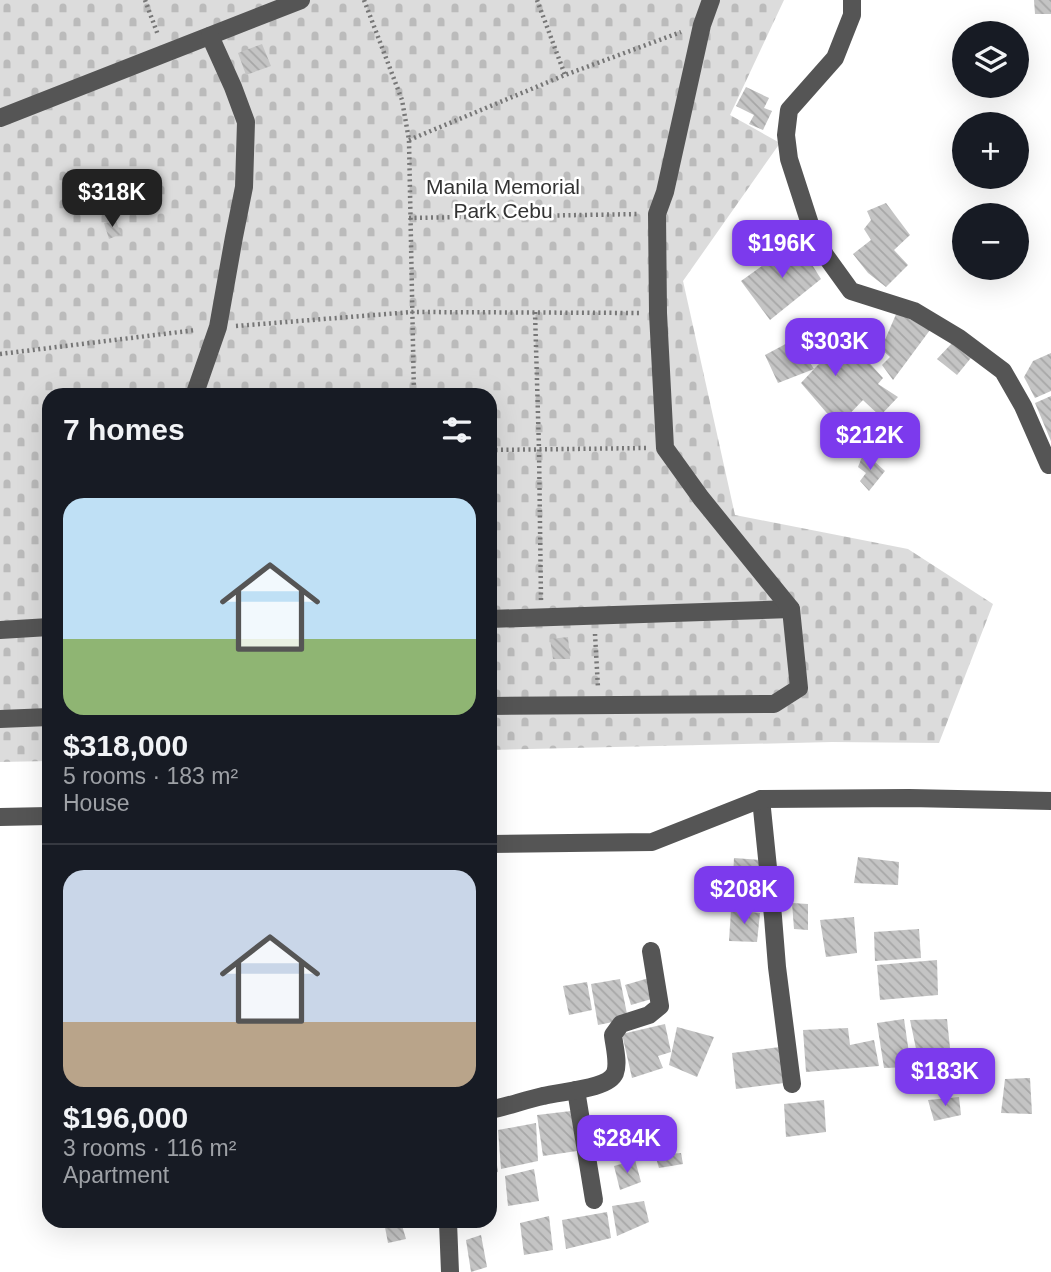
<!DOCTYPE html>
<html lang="en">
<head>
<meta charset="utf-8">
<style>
  :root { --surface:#171b24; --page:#242831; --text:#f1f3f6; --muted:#9ea1a6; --line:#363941; --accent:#7c3aed }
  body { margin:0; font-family:Helvetica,sans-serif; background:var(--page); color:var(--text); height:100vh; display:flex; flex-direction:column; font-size:26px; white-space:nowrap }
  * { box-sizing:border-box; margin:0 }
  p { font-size:23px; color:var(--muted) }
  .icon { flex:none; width:38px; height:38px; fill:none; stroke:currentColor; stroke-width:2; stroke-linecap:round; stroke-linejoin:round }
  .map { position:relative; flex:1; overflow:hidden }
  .drawer { position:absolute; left:42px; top:388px; width:455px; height:840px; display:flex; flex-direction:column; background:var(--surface); border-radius:21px; box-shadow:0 7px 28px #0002 }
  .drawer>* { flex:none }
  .tools { position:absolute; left:952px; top:21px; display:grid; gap:14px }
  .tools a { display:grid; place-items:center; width:77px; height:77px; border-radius:50%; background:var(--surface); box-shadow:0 7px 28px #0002; font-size:35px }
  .price { position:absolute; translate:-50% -60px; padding:0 16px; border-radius:14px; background:var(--accent); color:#fff; font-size:23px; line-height:46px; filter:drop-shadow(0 2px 4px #0008) }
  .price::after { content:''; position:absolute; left:50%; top:42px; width:21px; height:16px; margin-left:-10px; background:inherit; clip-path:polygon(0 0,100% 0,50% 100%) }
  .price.on { background:#222; color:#fff }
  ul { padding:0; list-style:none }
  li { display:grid; align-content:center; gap:14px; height:371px; padding:0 21px }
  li+li { border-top:2px solid var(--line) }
  li span { display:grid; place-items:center; height:217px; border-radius:21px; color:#555 }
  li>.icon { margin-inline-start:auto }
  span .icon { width:126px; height:126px; fill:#fffc; stroke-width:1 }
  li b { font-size:30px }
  h2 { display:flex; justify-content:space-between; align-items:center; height:84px; padding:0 21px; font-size:30px }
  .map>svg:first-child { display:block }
  .cemetery { fill:url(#cemetery-stones) }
  .building { fill:url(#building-back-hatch) }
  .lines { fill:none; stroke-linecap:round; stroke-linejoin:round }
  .path { stroke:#777; stroke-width:4.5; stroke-dasharray:2 3.5; stroke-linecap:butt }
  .minor { stroke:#555; stroke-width:18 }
  .labels { text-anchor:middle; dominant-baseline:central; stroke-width:5; stroke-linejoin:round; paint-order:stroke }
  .park-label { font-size:21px; fill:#333; stroke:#fff }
</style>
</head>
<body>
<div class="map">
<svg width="1051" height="1272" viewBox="0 0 1051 1272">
  <defs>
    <pattern id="cemetery-stones" width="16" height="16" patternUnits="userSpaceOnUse" patternTransform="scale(1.75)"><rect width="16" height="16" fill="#dcdcdc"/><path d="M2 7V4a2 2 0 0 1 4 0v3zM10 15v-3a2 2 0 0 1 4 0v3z" fill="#bbb"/></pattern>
    <pattern id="building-back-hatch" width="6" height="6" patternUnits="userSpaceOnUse" patternTransform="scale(1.75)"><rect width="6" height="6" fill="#c4c4c4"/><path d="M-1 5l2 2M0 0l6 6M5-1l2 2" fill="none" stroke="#a7a7a7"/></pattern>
  </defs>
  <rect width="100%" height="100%" fill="#fff"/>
  <path class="cemetery" d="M0 0H784L730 115 780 143 683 281 735 515 908 549 993 604 939 743 832 742 490 750V396H49V761L0 762Z"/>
  <g class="building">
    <path d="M1034 0H1051V14H1035Z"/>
    <path d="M262 44 271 66 246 75 238 53Z"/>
    <path d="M746 87 769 98 764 108 772 111 763 130 749 124 754 115 736 106Z"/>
    <path d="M886 203 910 235 894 250 908 265 886 287 868 273 853 254 871 240 864 229 871 220 867 211Z"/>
    <path d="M116 221 121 234 109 239 104 223Z"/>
    <path d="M797 241 821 279 770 320 741 281Z"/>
    <path d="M897 312 930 330 893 380 882 365 890 357 881 349Z"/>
    <path d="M846 337 858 341 864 346 863 356 883 378 878 384 898 397 880 416 863 400 838 426 801 383 814 369 778 383 765 355 795 339 814 369Z"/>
    <path d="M954 341 975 353 957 375 937 359Z"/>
    <path d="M1051 353V391L1035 398 1024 377 1033 361Z"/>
    <path d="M1051 396V441L1035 403Z"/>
    <path d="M864 452 885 471 869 491 860 481 866 473 858 467Z"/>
    <path d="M568 637 570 659H553L550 639Z"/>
    <path d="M45 653H49V670H46Z"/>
    <path d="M858 857 899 862 898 885 854 883Z"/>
    <path d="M734 858 761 860 759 896 732 894Z"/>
    <path d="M792 903 808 904V930L794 929Z"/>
    <path d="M731 910 760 913 757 942 729 941Z"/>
    <path d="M854 917 857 953 826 957 820 920Z"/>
    <path d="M919 929 921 958 875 961 874 932Z"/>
    <path d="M937 960 938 995 880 1000 877 965Z"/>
    <path d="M649 978 655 998 631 1005 625 985Z"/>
    <path d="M620 979 628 1019 598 1025 591 984Z"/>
    <path d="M587 982 592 1010 569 1015 563 986Z"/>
    <path d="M904 1019 911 1067 884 1068 877 1023Z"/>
    <path d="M947 1019 951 1058 919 1063 910 1020Z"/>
    <path d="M665 1024 671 1052 658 1056 663 1068 632 1078 622 1034Z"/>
    <path d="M677 1027 714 1037 697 1077 669 1065Z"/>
    <path d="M848 1028 850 1045 874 1040 879 1066 806 1072 803 1030Z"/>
    <path d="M780 1047 784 1083 736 1089 732 1053Z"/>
    <path d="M1030 1078 1032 1114 1001 1113 1005 1079Z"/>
    <path d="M959 1097 961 1115 934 1121 928 1100Z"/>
    <path d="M824 1100 826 1132 786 1137 784 1104Z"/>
    <path d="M571 1111 577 1151 543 1156 537 1115Z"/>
    <path d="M536 1123 538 1161 501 1169 498 1130Z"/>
    <path d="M492 1132 498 1172 490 1174V1133Z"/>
    <path d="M681 1153 683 1164 659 1168 655 1155Z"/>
    <path d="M635 1160 641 1182 620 1190 614 1166Z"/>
    <path d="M534 1169 539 1201 508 1206 505 1176Z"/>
    <path d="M644 1201 649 1222 617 1236 612 1206Z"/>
    <path d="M607 1212 611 1238 566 1249 562 1220Z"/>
    <path d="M549 1216 553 1250 524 1255 520 1223Z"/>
    <path d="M384 1222H401L406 1239 388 1243Z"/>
    <path d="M481 1235 487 1267 471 1272 466 1240Z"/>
  </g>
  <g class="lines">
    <g class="path">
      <path d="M145 0 158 35"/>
      <path d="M364 0 402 100 409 140 414 396"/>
      <path d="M537 0 565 75"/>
      <path d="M409 140 565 75 681 32"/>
      <path d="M409 218 640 214"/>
      <path d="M535 312 539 449 541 600"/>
      <path d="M236 326 412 312 640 313"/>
      <path d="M0 354 196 330"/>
      <path d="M490 450 647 448"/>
      <path d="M595 634 598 688"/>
    </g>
    <g class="minor">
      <path d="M852 0V15L835 58 789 110 786 135 789 159 810 224 825 255 851 291 914 311 959 338 1003 371 1023 406 1049 465"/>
      <path d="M0 118 301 0"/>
      <path d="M194 396 218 327 234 237 244 187 246 122 233 87 210 36"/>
      <path d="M490 619 791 609"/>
      <path d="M0 630 49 627"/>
      <path d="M490 706 774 704 799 688 791 609 701 498 665 448 658 313 657 214 665 192 702 25 711 0"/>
      <path d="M0 719 49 717"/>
      <path d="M761 799 773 917 777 967 792 1084"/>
      <path d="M0 817 49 816"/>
      <path d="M490 844 652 842 761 799 909 798 1051 801"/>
      <path d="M576 1090 594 1200"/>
      <path d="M490 1110C509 1106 525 1100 543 1096 560 1091 608 1090 615 1073 619 1063 614 1045 613 1035L621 1024 649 1015 660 1006 651 951"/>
      <path d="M448 1222 450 1272"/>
    </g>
  </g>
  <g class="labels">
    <g class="park-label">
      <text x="503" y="186">Manila Memorial<tspan x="503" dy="24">Park Cebu</tspan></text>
    </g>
  </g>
</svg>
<div class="tools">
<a><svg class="icon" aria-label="layers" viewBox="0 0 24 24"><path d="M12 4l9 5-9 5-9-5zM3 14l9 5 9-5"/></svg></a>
<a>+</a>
<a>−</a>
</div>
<b class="price on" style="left:112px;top:229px">$318K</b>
<b class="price" style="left:782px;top:280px">$196K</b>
<b class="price" style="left:835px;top:378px">$303K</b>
<b class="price" style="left:870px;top:472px">$212K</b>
<b class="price" style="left:744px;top:926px">$208K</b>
<b class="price" style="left:945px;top:1108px">$183K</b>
<b class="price" style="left:627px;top:1175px">$284K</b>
<section class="drawer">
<h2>7 homes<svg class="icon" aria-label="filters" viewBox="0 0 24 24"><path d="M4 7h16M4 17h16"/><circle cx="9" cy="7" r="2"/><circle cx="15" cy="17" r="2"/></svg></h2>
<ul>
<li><span style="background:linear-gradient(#bfe0f5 65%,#8fb573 0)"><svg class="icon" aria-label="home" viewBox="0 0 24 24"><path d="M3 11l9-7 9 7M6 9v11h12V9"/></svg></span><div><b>$318,000</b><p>5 rooms · 183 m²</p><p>House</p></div></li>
<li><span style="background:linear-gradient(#c9d6e8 70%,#b9a48a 0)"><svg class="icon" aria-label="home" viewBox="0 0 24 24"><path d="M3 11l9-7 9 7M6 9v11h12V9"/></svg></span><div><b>$196,000</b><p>3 rooms · 116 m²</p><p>Apartment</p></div></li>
</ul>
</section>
</div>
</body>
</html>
